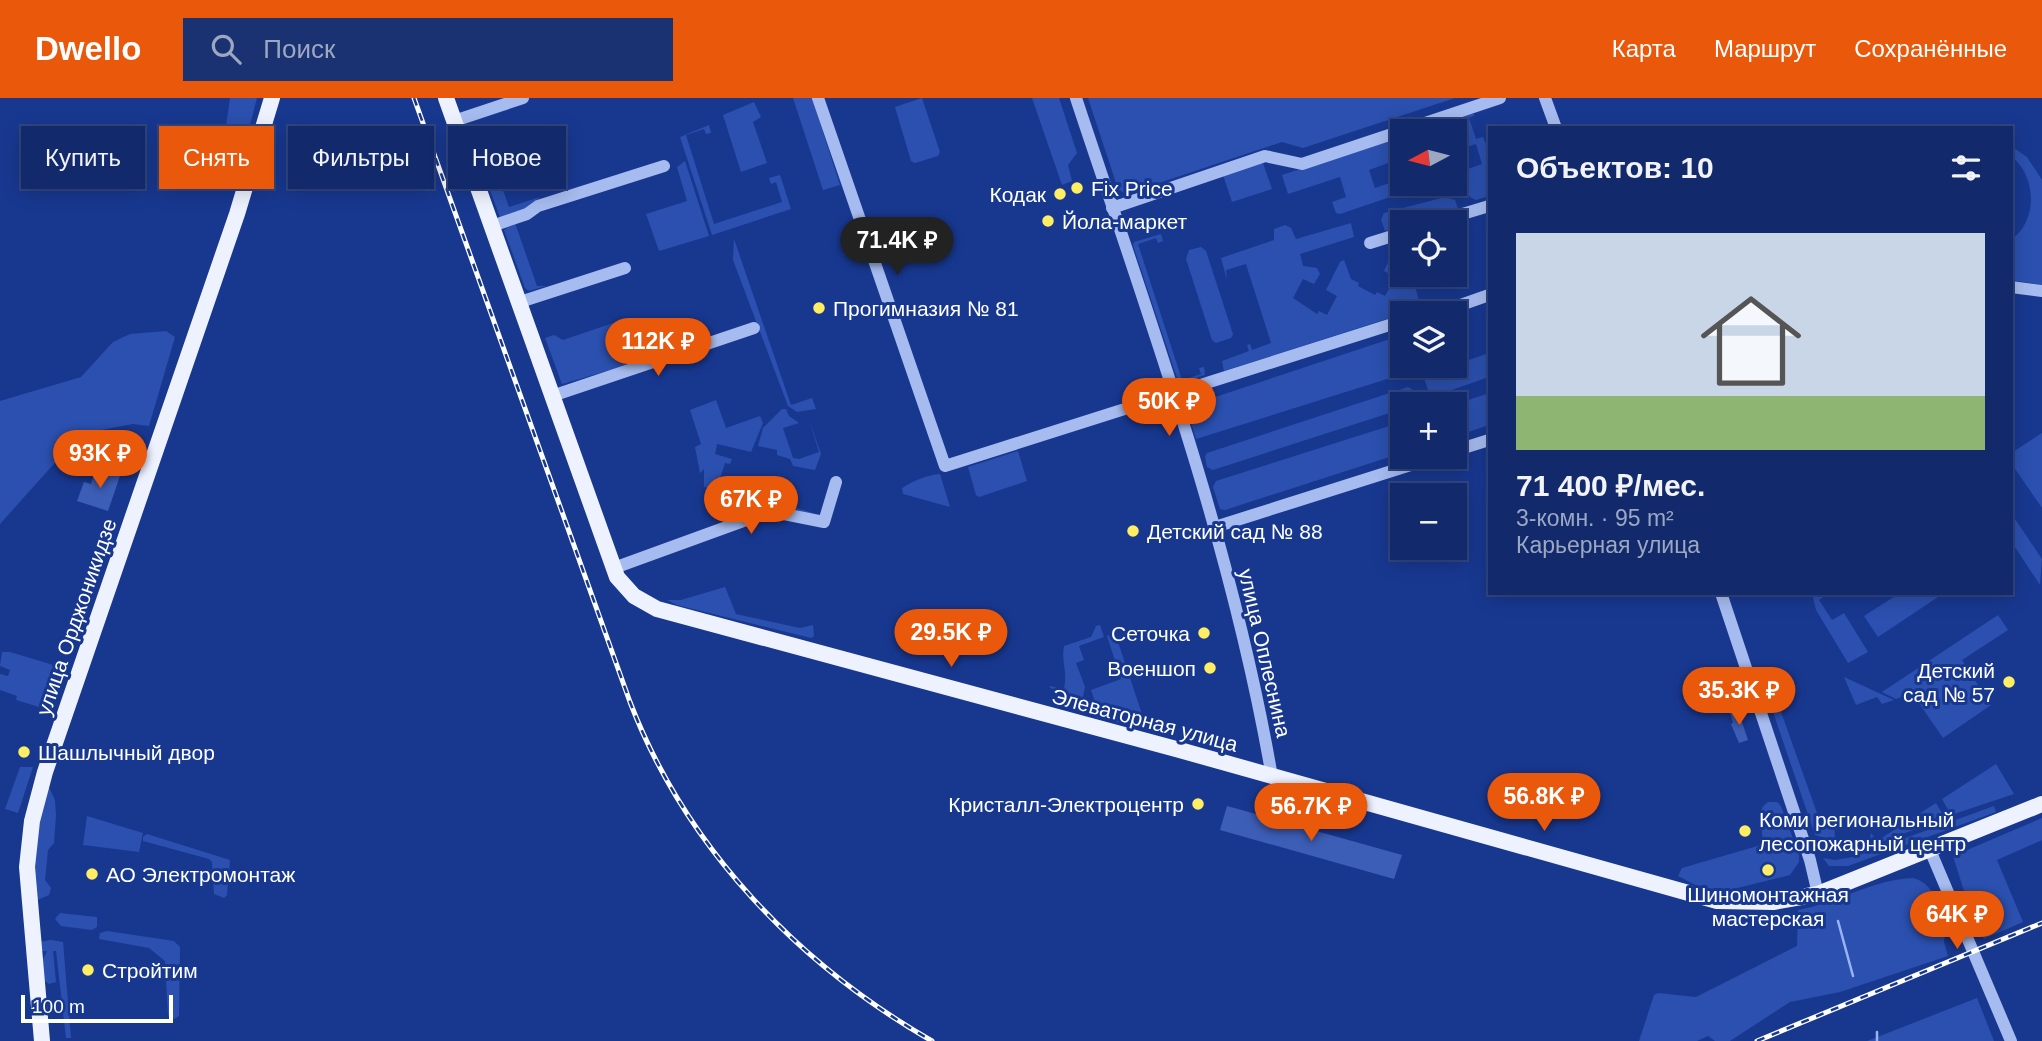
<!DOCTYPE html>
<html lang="ru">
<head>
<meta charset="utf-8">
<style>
  :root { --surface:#122a6c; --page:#1b3272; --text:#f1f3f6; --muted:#9ca7c2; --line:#31467f; --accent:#ea580c }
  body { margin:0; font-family:Arial,sans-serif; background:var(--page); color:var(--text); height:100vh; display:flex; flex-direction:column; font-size:26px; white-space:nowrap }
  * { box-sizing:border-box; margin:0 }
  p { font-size:23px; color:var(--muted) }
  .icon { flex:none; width:38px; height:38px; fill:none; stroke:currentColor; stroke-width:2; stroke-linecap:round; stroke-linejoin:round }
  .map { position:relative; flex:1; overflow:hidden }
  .drawer { position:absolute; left:1488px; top:28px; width:525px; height:469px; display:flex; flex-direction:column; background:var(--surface); border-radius:0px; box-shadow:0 4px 18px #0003,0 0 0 2px var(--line) }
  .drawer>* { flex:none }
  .top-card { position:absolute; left:21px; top:28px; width:665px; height:63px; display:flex; gap:14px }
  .needle { width:46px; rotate:263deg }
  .fabs { position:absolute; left:1390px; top:21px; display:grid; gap:14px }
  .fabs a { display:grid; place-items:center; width:77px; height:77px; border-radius:0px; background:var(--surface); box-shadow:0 4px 18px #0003,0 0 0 2px var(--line); font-size:35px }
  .scale { position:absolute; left:21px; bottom:18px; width:152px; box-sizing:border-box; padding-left:7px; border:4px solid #fff; border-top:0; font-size:19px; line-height:24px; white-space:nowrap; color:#fff; -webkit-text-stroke:5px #183890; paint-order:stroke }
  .price { position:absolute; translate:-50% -60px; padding:0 16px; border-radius:24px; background:var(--accent); color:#fff; font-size:23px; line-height:46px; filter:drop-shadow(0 2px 4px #0008) }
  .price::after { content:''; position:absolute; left:50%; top:42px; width:21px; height:16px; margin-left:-10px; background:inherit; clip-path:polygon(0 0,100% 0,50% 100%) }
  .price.current { background:#222; color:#fff }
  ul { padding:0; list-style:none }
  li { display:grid; align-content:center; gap:14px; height:371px; padding:0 28px }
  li+li { border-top:2px solid var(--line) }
  li span { display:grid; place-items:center; height:217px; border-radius:0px; color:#555 }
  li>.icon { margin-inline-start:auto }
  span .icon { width:126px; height:126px; fill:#fffc; stroke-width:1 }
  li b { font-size:30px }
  h2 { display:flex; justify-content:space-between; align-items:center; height:84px; padding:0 28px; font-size:30px }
  .tag { padding:0 24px; border-radius:0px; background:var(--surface); box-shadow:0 4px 18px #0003,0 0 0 2px var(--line); font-size:24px; line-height:63px }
  .tag.current { background:var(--accent); color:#fff }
  header { display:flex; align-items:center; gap:42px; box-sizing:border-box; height:98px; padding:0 35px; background:var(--accent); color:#fff }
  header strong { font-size:33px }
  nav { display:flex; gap:38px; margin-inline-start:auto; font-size:24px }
  .search { width:490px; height:63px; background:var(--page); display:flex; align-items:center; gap:18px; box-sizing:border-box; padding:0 24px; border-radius:0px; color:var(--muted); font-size:26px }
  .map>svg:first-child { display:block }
  .green { fill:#2b50af }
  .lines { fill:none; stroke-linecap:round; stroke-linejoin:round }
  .stream { stroke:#99b3f2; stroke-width:2.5 }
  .building { fill:#3d5eb7 }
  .minor { stroke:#a6bbef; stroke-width:12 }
  .major { stroke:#eef2ff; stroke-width:16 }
  .rail-casing { stroke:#fff; stroke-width:5 }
  .rail { stroke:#183890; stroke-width:2.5; stroke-dasharray:8; stroke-linecap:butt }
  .poi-dot { fill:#ffed64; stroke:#183890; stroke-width:2.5 }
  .labels { text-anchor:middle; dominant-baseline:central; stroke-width:6; stroke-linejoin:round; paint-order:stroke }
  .poi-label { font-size:21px; fill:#fff; stroke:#183890; text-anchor:start }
  .street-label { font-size:21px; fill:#fff; stroke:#183890 }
</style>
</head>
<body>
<header>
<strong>Dwello</strong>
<div class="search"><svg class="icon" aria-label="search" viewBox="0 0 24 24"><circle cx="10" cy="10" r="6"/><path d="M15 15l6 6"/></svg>Поиск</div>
<nav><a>Карта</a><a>Маршрут</a><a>Сохранённые</a></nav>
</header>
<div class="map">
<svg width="2042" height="943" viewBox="0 0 2042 943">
  <rect width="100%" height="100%" fill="#183890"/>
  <g class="green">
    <path d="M230 0H257L239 69 206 61 204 53 162 63 160 53 225 35Z"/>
    <path d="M793 0H812L840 87 823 92Z"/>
    <path d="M922 0 940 54 938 58 915 65 911 63 895 9Z"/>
    <path d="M1032 0H1059L1077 55 1068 67 1072 83 1062 87Z"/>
    <path d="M1088 0H1455L1303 50 1282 44 1126 96 1118 91Z"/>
    <path d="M754 4 761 19 753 24 767 65 741 74 723 17Z"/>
    <path d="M1471 15 1475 17 1469 20 1476 41 1483 39 1489 53V71L1486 72 1489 98 1476 102 1470 99 1459 74 1482 66 1476 46 1454 53V33H1417Z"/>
    <path d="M709 27 711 35 706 36 704 31 686 37 714 126 782 104 776 84 771 86 769 80 780 77 791 111 712 137 680 39Z"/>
    <path d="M1399 39 1402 40V60L1369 72 1375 90 1398 82 1402 95 1340 116 1336 115 1332 104 1346 99 1340 79 1288 96 1282 77Z"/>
    <path d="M2011 48 2027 59 2042 82V187L2011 182V142C2039 122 2036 77 2011 58Z"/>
    <path d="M685 63 709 138 659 153 646 116 687 103 677 69Z"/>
    <path d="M1263 65 1272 91 1232 104 1223 77Z"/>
    <path d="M494 67 509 109 540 99 525 111 500 119 488 87 489 71Z"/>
    <path d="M1445 99 1455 102 1458 111 1413 124H1402V128L1385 133 1381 122 1384 115Z"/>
    <path d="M515 125 537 188H546L529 193 525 190 504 132Z"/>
    <path d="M1351 125 1354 139 1300 156 1303 168 1317 170 1320 176 1314 186 1303 181 1293 200 1317 216 1319 213 1327 217 1337 198 1326 192 1340 164 1344 162 1351 181 1359 185 1358 188 1375 197 1377 194 1385 198 1395 179 1384 173 1396 146H1402V177H1412L1421 210 1224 273 1222 263 1249 253 1247 247 1250 246 1252 252 1271 245 1246 166 1226 172 1227 182 1221 160 1274 142V131L1285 127 1291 130 1296 141Z"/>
    <path d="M1161 136 1163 143 1158 145 1156 140 1138 146 1182 282 1201 276 1199 270 1204 269 1205 277 1179 286 1133 147 1134 144Z"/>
    <path d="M734 141 791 307 812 300 816 311 797 314 788 308 733 162Z"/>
    <path d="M1201 149 1206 153 1233 236 1231 240 1216 245 1212 242 1186 161 1189 152Z"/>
    <path d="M619 223 631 261 628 267 562 286 545 240 554 237 563 242Z"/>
    <path d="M166 233 175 239 149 328 133 326 91 334 51 369 0 426V303L81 279 113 244 130 236Z"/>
    <path d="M1396 239 1402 249V268H1408L1409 273 1403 276 1196 341 1187 311 1188 308Z"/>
    <path d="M1489 255V279L1437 297 1428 292 1420 268H1435L1437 273Z"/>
    <path d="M1408 289 1413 292 1414 306H1402V311L1213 372 1207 369 1205 359 1207 355Z"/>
    <path d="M1489 295V327L1454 339V307Z"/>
    <path d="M716 302 726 330 760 318 763 325 751 354 717 346 715 356 732 361 730 366 725 365 718 386 813 415 809 417 767 403 756 407 704 389V371L700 375 695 349 701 346 690 312Z"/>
    <path d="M782 311H786L789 318 799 325 783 330 793 360 799 361 819 354 809 322 821 356 815 372 793 368 790 361 777 357V352L758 348 763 330Z"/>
    <path d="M1402 324V355L1225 412 1220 411 1213 389 1216 383Z"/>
    <path d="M2042 335V410L2011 365V355Z"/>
    <path d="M1018 353 1027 383 979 399 976 397 968 369Z"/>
    <path d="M940 376 950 409 903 396 902 390C913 383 927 377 940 376Z"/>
    <path d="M2011 415 2042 461 2040 487 2011 443Z"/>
    <path d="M725 489 736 516 800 530 813 527 814 538 811 540 677 507 667 502H681Z"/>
    <path d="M1812 495H1829L1819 502 1832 522 1844 515 1868 554 1848 565 1816 512Z"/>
    <path d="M1900 495H1944L1878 539 1864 518Z"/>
    <path d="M1998 517 2008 532 1962 562 1991 607 1943 640 1912 595 1896 601 1882 594Z"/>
    <path d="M1100 527 1104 539 1079 548 1084 562 1076 565 1085 589 1082 603 1078 598 1050 590V588L1064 591C1068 573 1061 564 1064 548L1091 539 1096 528Z"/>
    <path d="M1115 535 1145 625 1144 631 1095 619 1091 615 1094 601 1091 592 1121 581 1107 538Z"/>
    <path d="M2 554H10L60 569 46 611 16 602 17 598 0 592V576L8 578 10 572 0 568Z"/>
    <path d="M1844 579 1894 602 1882 606 1877 599 1856 607Z"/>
    <path d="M1780 611 1822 729 1834 726 1835 740 1831 742 1815 737 1773 614Z"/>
    <path d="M1996 666 2014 696 1951 717 1942 701Z"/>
    <path d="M20 669H33L18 715 5 711Z"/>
    <path d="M48 687 55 702 56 718 54 745 48 752 45 782 51 790 49 797 35 803 33 752Z"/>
    <path d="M1768 704H1777L1781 708 1799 757V764L1790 777 1713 796 1678 778 1682 770 1761 747C1767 732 1751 716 1768 704Z"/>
    <path d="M1936 705 1945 720 1868 749 1871 735 1877 743Z"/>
    <path d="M1994 708 1996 714 1848 768H1829L1823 760 1835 762 1853 759Z"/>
    <path d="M87 718 143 735 139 754 83 747Z"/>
    <path d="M2042 720V742L1997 762 2023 824 1984 841 1974 825 1953 758Z"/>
    <path d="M147 736 230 762 227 797 224 800 214 796 212 764 209 761 143 743V739Z"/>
    <path d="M1913 780C1935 785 1943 815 1952 833L1945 836 1944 844 1948 858 1840 894 1790 904 1730 943H1715L1708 938 1697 943H1639L1654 897 1658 895 1696 899 1797 848 1798 812C1837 805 1874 781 1913 780Z"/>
    <path d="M60 815 97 819V829L92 832 61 828 55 821Z"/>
    <path d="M107 833 174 843 180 849 179 918 174 921 168 917 165 863 149 850 99 841 100 835Z"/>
    <path d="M51 842 63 844 71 940H66L56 853H53L56 884 49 886 43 882 41 865 47 853H41L38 844Z"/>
    <path d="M1977 900 1994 943H1867Z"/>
  </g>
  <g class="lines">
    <g class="stream">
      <path d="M1838 823 1853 878"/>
      <path d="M1877 943V934"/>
    </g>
  </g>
  <g class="building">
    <path d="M96 369 120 378 108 413 77 403 84 384 91 386Z"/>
    <path d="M1738 612 1748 642 1739 645 1731 626 1733 625 1730 615Z"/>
    <path d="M1227 708 1402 757 1394 781 1220 732Z"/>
  </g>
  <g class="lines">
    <g class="minor">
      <path d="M818 0 945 368 1402 223"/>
      <path d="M1076 0C1150 223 1232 446 1272 679"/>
      <path d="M1545 0 1556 30"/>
      <path d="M454 23 523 0"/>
      <path d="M1112 110 1265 58 1302 66 1500 0"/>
      <path d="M1436 124 1489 108"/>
      <path d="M492 128 527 116 538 108 664 68"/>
      <path d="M1370 145 1402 135"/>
      <path d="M2011 189 2042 193"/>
      <path d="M520 204 625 170"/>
      <path d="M1438 215 1489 197"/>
      <path d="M552 298 754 230"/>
      <path d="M1454 353 1489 342"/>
      <path d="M1215 429 1436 359"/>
      <path d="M614 470 746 422 764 412 824 424 836 384"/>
      <path d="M1721 495 1810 762 1818 796"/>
      <path d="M1930 752 2011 943"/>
    </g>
    <g class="major">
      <path d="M446 0 617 479 634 498 657 511 1176 651 1717 803 1773 804 1818 796 2042 706"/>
      <path d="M42 943 27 769 32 723 45 674 237 116 272 0"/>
    </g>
    <g class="rail-casing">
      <g id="rail">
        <path d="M414 0 630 604C686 750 798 866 932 943"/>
        <path d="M1757 943 2042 825"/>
      </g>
    </g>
    <use href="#rail" class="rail"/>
  </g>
  <g class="poi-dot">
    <circle cx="1077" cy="90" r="7"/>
    <circle cx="1060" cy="96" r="7"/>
    <circle cx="1048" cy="123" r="7"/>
    <circle cx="819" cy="210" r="7"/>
    <circle cx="1133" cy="433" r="7"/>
    <circle cx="1204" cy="535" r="7"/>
    <circle cx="1210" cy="570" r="7"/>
    <circle cx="2009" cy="584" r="7"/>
    <circle cx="24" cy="654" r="7"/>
    <circle cx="1198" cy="706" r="7"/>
    <circle cx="1745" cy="733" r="7"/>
    <circle cx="1768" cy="772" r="7"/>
    <circle cx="92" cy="776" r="7"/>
    <circle cx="88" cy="872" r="7"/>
  </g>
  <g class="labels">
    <g class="poi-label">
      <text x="1091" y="90">Fix Price</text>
      <text x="1046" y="96" text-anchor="end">Кодак</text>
      <text x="1062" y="123">Йола-маркет</text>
      <text x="833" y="210">Прогимназия № 81</text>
      <text x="1147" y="433">Детский сад № 88</text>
      <text x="1190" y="535" text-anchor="end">Сеточка</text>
      <text x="1196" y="570" text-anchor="end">Военшоп</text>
      <text x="1995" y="572" text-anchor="end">Детский<tspan x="1995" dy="24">сад № 57</tspan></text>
      <text x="38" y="654">Шашлычный двор</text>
      <text x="1184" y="706" text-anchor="end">Кристалл-Электроцентр</text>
      <text x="1759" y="721">Коми региональный<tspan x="1759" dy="24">лесопожарный центр</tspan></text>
      <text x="106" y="776">АО Электромонтаж</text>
      <text x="1768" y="796" text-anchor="middle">Шиномонтажная<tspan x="1768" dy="24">мастерская</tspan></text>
      <text x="102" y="872">Стройтим</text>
    </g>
    <g class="street-label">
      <text transform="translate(76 519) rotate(-71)">улица Орджоникидзе</text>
      <text transform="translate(1265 555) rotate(77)">улица Оплеснина</text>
      <text transform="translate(1145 622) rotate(15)">Элеваторная улица</text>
    </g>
  </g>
</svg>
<div class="fabs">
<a><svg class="needle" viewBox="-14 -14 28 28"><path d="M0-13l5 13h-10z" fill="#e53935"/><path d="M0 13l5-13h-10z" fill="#9ca7c2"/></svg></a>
<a><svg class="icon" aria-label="locate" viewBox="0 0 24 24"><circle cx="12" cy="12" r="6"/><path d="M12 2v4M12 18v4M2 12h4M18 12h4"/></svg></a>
<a><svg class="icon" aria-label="layers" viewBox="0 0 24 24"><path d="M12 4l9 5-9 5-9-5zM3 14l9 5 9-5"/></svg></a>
<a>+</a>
<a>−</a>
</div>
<div class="scale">100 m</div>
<b class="price current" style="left:897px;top:179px">71.4K ₽</b>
<b class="price" style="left:658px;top:280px">112K ₽</b>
<b class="price" style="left:1169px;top:340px">50K ₽</b>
<b class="price" style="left:100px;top:392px">93K ₽</b>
<b class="price" style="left:751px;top:438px">67K ₽</b>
<b class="price" style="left:951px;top:571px">29.5K ₽</b>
<b class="price" style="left:1739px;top:629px">35.3K ₽</b>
<b class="price" style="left:1544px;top:735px">56.8K ₽</b>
<b class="price" style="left:1311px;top:745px">56.7K ₽</b>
<b class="price" style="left:1957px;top:853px">64K ₽</b>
<div class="top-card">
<a class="tag">Купить</a>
<a class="tag current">Снять</a>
<a class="tag">Фильтры</a>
<a class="tag">Новое</a>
</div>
<section class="drawer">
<h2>Объектов: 10<svg class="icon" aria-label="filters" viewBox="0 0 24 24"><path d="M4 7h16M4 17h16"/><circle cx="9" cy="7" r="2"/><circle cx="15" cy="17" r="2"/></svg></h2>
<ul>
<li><span style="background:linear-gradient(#c9d6e8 75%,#8fb573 0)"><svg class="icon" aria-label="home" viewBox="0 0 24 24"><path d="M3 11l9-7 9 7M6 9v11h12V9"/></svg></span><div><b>71 400 ₽/мес.</b><p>3-комн. · 95 m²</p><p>Карьерная улица</p></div></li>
</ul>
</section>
</div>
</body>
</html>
